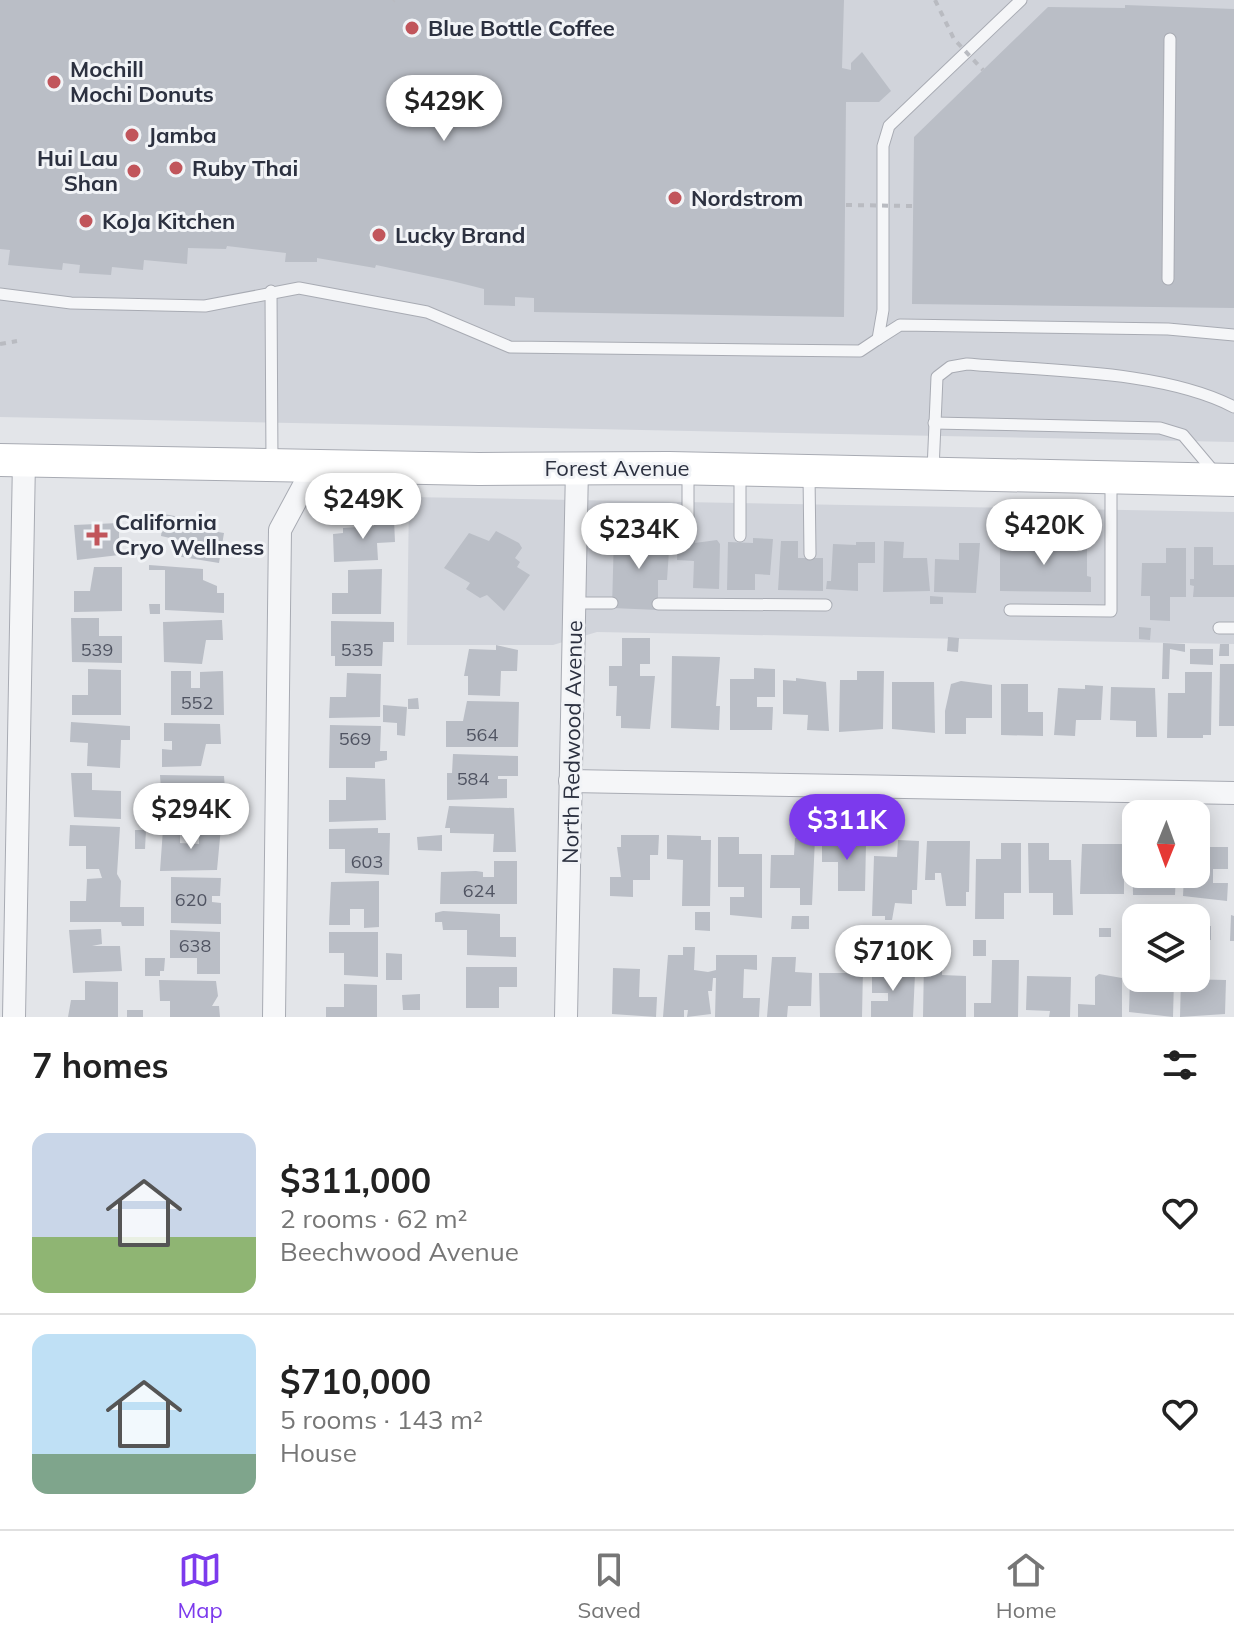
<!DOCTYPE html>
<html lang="en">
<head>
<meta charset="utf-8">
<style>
  :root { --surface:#fff; --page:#f2f2f2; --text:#222; --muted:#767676; --line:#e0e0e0; --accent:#7c3aed }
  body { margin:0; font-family:Mulish,sans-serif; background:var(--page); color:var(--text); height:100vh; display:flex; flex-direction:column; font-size:30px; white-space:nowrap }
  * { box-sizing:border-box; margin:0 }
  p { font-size:26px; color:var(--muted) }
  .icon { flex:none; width:44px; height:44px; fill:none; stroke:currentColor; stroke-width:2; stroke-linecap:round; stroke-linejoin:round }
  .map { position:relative; height:1017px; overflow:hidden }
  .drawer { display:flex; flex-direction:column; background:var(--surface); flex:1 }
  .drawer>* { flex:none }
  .needle { width:52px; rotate:181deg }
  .fabs { position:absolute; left:1122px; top:800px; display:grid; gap:16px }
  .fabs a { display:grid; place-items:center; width:88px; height:88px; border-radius:16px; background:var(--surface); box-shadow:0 4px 20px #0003; font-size:40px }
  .price { position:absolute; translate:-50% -68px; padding:0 18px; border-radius:28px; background:#fff; color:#222; font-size:26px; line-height:52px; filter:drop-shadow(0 2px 4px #0008) }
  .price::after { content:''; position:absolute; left:50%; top:48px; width:24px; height:18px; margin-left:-12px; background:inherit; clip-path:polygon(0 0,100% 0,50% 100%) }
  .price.current { background:var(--accent); color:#fff }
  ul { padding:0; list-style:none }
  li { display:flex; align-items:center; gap:24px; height:200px; padding:0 32px }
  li+li { border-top:2px solid var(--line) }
  li span { display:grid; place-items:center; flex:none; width:224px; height:160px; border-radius:16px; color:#555 }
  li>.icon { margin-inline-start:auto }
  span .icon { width:96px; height:96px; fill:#fffc; stroke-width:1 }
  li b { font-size:34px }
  h2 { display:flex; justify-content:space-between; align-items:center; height:96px; padding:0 32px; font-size:34px }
  .tabs { display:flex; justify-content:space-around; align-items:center; height:112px; border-top:2px solid var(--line); background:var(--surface); font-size:22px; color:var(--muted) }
  .tabs a { display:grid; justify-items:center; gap:4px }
  .tabs .current { color:var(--accent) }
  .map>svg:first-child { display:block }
  .built { fill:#d1d4db }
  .building { fill:#babec6 }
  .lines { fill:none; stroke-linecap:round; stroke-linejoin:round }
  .lane-casing { stroke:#a8abb3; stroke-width:13 }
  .street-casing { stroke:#a8abb3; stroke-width:24 }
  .secondary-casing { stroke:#a8abb3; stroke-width:34 }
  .path { stroke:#b9bbc1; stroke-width:4; stroke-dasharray:6 6; stroke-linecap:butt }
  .lane { stroke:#f5f6f8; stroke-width:11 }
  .street { stroke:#f5f6f8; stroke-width:22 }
  .secondary { stroke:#fff; stroke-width:32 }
  .path-bridge { stroke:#b9bbc1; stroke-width:4; stroke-dasharray:6 6; stroke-linecap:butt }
  .poi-dot { fill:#c1555b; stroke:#f2f4f7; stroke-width:3 }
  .labels { text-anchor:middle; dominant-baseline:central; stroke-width:6; stroke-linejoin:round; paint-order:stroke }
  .number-label { font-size:18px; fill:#505462 }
  .poi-label { font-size:22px; font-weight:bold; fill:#2c3140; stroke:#f2f4f7; text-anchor:start }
  .street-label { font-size:22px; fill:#2c3140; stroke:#f2f4f7 }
</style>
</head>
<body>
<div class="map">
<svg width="1234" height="1017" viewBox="0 0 1234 1017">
  <rect width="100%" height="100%" fill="#e3e5e9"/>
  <g class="built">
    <path d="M0 0H1234V442L0 417Z"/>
    <path d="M409 497 1234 512V644L597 632 553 645H407Z"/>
  </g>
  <g class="building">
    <path d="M0 0H844L842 68 851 70V63L862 52 891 91 879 102H846L844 317 534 312V298L515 297V306L484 305V289L452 281 376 265 375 268 317 258V262H285L286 253 227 246 226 249 188 248 187 264 144 260 143 270 112 267 111 275 79 273 80 265 63 263 62 270 8 265 10 250 0 249Z"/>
    <path d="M1125 5 1234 9V308L912 304 914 137 1048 7 1125 8Z"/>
    <path d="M164 514 185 518 184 523 212 527V531L224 533 219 563 176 556 179 540 161 536Z"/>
    <path d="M394 519 395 542 377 543 378 560 334 562 333 534 343 533V528L374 526V520Z"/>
    <path d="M119 523V555L77 560 74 525Z"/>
    <path d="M496 531 519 543 522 548 515 558 520 562 517 567 530 575 504 611 487 595 480 598 466 589 470 583 444 568 469 533 489 541Z"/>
    <path d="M614 535 670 536 667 580H658V610L612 608Z"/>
    <path d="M753 538 773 539 770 575 755 574V590H727L728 542 753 543Z"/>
    <path d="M678 539 695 540V543L717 540 720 544 719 589 693 588 694 561 677 560Z"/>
    <path d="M781 541H798V558H823V591L778 590Z"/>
    <path d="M884 541 904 542 903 558H927L930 591 883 592Z"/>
    <path d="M856 542H875V563H858V591L826 589 827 581H831L833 544 856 545Z"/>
    <path d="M1000 542 1087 543V576L1091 577V592L1000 591Z"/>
    <path d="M959 543H980L976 593 934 592 935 559 959 560Z"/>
    <path d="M1194 547H1213V565H1234V597H1193L1194 586 1190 585V579H1194Z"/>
    <path d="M1166 548H1186V597H1170V621L1150 620V596H1141L1142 563H1166Z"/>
    <path d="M149 565 203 569V580L217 586V593H224V613L165 610V570H149Z"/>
    <path d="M94 567H122V611L74 612V591H90Z"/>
    <path d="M382 569 381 614H332V593H348V570Z"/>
    <path d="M930 596 943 597V604H930Z"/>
    <path d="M149 604H160V614H150Z"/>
    <path d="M71 618H99V636H122V663L72 662Z"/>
    <path d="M222 620 223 640H206L202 664 164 662 163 622Z"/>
    <path d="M331 621 394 622V642H383L382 666H335V656H331Z"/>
    <path d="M1139 627 1151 628 1150 640 1139 639Z"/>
    <path d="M948 637 959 638 958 652 947 651Z"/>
    <path d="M622 638H650V664H640V676H655L650 729 621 728V716H616L617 686H609V666H622Z"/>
    <path d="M1163 643 1185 644V652L1170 649 1169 679H1162Z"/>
    <path d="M1220 644H1229V656H1219Z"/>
    <path d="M496 645 518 650 517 671H501L500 696 468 695V676H464L469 649 496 650Z"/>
    <path d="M1190 649H1213V665L1190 664Z"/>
    <path d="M672 656 720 657 716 706H720L719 730 671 728Z"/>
    <path d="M1220 664H1234V726H1219Z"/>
    <path d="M754 668 775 669V697H757V707H773L772 730H730V679H754Z"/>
    <path d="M88 669 121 670V715H72V695H88Z"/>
    <path d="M171 671H191V688H200V672L223 671 224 715H171Z"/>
    <path d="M857 671H884L883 729 839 732 840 680H857Z"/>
    <path d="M1185 672H1212L1211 735H1203V738H1167L1168 693H1185Z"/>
    <path d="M347 673 381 674 380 717 329 718 330 697H346Z"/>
    <path d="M796 678 826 682 829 731 807 730 808 715 783 714V680L796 681Z"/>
    <path d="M961 681 992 685V718H966V734H945V711L951 684Z"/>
    <path d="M892 682H934L935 733 892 729Z"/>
    <path d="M1001 684H1028V712H1043V736L1001 735Z"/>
    <path d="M1085 685 1103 686 1101 720H1076L1075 736 1054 735 1058 688 1085 689Z"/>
    <path d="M1111 687 1155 688 1157 737H1136V721L1110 720Z"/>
    <path d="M418 698 419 709H408V699Z"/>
    <path d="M467 701 519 702 518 747H446V721H463Z"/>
    <path d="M383 705 407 707 405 736 397 735V723L383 722Z"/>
    <path d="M71 722 130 726V740H121L120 768 87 766 88 743 70 742Z"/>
    <path d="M164 723 220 724 221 744H206L201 766 162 767V749L172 750V741H164Z"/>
    <path d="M330 725 381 726 380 751H387V760L375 762V768H329Z"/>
    <path d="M453 754 518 756V776H498V779H507V798L447 800V773H452Z"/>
    <path d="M71 773H92V790L121 791V819L74 817Z"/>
    <path d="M160 775 224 776 226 802H222V820L172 819V804H162Z"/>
    <path d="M346 777 385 779 386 820 329 822V800H346Z"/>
    <path d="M449 806 514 808 516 852H493L494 834 450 833V828H445Z"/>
    <path d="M70 825 120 827 117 874 121 881 120 907H144V926H122L121 922H70V901H86L87 879 102 878 99 869H86V846H69Z"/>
    <path d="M199 827H221L217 870 160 871 163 829H180V843L199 844Z"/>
    <path d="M378 828V833H390L389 875 345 873V849H329V829Z"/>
    <path d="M135 830H146L145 849H135Z"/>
    <path d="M442 835V851L418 850 417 837Z"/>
    <path d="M621 835H659L658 855H650V880H633V897L610 896V877H621L617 847H621Z"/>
    <path d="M667 835 701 836V840H711L710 906H682L683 860 667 859Z"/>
    <path d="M718 837H739V854H762V918L730 915V897H744V887H718Z"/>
    <path d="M795 838H815L812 905H800V888H770L771 855H794Z"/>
    <path d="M822 839H857L858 843H866L865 891H838V862H822Z"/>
    <path d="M898 840 919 841 917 890H912V904L895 903 892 920H885V916H872L874 856 897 857Z"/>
    <path d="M927 841H970L969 892H966V906H946L941 873H935V880H925Z"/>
    <path d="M1001 843H1021V893H1004V919H975L976 859H1001Z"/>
    <path d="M1028 843H1049V860H1071L1073 915H1053V893H1029Z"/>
    <path d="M1082 844H1124V894H1080Z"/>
    <path d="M1132 845H1136V874H1176L1175 895H1133Z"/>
    <path d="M1196 846 1209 850V847H1228V869H1213V883H1228L1227 901 1183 896 1184 875 1196 874Z"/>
    <path d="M494 861H517V904H440L441 872 476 871 483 872V877H494Z"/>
    <path d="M171 877 221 878 220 896H212V902L221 903V924L171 923Z"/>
    <path d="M379 881V927L364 928V909H350V925H329L331 882Z"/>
    <path d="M443 911 500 914V937H516V957L467 955V930H443L442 922H435V913Z"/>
    <path d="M695 912H710V931L695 930Z"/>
    <path d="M1231 915 1234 916V941H1230Z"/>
    <path d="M792 916H809V929H791Z"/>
    <rect x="1196" y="926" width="15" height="14"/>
    <rect x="1099" y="928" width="12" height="9"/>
    <path d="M101 929 102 944 92 946H120L122 971 73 973 69 930Z"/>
    <path d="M170 930 220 932V974H197V958H170Z"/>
    <path d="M329 932H378V977L344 975V953H329Z"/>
    <rect x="973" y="940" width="13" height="16"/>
    <path d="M683 947H695L694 970 708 972 716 970V955H757V970L744 969 743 998H760L759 1017H715L716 978H713L712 991H708L711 1014 687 1017 688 1010H684V1017H663L668 955H683Z"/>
    <path d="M386 953 402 954V980H386Z"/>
    <path d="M772 957H796L795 972 812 973 811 1006H788L787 1017H767Z"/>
    <path d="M145 958H165L164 971H160V976H145Z"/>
    <path d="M992 960H1019L1018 1017H974V1003H991Z"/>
    <path d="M924 962H942V975L966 976V1017H923Z"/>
    <path d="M872 964H890V974H915L913 1017H871V1001H888V993H872Z"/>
    <path d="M466 967H517V987H499V1008H466Z"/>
    <path d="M613 968 640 969 639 997H657L656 1017 612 1014Z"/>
    <path d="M846 968H863L862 1017H820L819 973H846Z"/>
    <path d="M1099 974 1122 978V1017H1078V1004L1095 1005V977Z"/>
    <path d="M1027 976 1071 977 1070 1017H1049L1050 1011 1026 1010Z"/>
    <path d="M1130 978 1174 979 1173 1017 1129 1012Z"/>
    <path d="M1181 979 1226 980 1225 1014 1180 1017Z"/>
    <path d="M159 980 216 981 218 996 212 1006H219L220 1017H170V1001H160Z"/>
    <path d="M85 981 118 982V1017H68L71 1000H85Z"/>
    <path d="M344 984 377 985V1017H326V1007H344Z"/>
    <path d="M420 994V1010H403L402 995Z"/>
    <rect x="127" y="1010" width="16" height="7"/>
  </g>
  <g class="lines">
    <g class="lane-casing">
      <g id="lane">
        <path d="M1021 0 889 126 883 146V310L878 339 900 325 1168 329 1234 335"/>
        <path d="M1168 279 1170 39"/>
        <path d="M271 291 272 463"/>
        <path d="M0 294 71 303 205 306 299 288 427 312 510 347 860 351 878 339"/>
        <path d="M934 423 1160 428 1183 435 1215 473"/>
        <path d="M933 470 937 377 950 367 967 364C1048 371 1163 370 1234 407"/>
        <path d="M688 473V534"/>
        <path d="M809 475 810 554"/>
        <path d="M740 536V474"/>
        <path d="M575 603H612"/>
        <path d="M658 604 826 605"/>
        <path d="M1010 610 1111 611V478"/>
        <path d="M1219 628H1234"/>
      </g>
    </g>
    <g class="street-casing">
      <g id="street">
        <path d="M570 781 1234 793"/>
        <path d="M14 1017 24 460"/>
        <path d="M274 1017 280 530 315 465"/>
        <path d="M566 1017 577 468"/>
      </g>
    </g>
    <g class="secondary-casing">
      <path id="secondary" d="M0 460 479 469 669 468 1234 480"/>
    </g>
    <g class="path">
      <path d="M393 1 394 0"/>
      <path d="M0 344 17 341"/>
    </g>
    <use href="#lane" class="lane"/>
    <use href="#street" class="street"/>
    <use href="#secondary" class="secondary"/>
    <g class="path-bridge">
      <path d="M935 0 954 39 983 70"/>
      <path d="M846 205 913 206"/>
    </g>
  </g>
  <g class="poi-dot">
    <circle cx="412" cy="28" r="8"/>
    <circle cx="54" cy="82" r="8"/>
    <circle cx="132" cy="135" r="8"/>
    <circle cx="176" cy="168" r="8"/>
    <circle cx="134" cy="171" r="8"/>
    <circle cx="675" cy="198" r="8"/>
    <circle cx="86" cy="221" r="8"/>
    <circle cx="379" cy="235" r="8"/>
    <path d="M93 523h8v8h8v8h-8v8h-8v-8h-8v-8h8z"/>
  </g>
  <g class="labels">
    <g class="number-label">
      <text x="97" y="649">539</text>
      <text x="357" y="649">535</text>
      <text x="197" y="702">552</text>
      <text x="482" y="734">564</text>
      <text x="355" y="738">569</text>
      <text x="473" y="778">584</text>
      <text x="367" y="861">603</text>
      <text x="479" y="890">624</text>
      <text x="191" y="899">620</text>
      <text x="195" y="945">638</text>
    </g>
    <g class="poi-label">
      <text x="428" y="28">Blue Bottle Coffee</text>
      <text x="70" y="69">Mochill<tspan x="70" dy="25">Mochi Donuts</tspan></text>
      <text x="148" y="135">Jamba</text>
      <text x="118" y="158" text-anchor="end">Hui Lau<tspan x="118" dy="25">Shan</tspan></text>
      <text x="192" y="168">Ruby Thai</text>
      <text x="691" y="198">Nordstrom</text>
      <text x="102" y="221">KoJa Kitchen</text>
      <text x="395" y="235">Lucky Brand</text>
      <text x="115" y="522">California<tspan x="115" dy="25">Cryo Wellness</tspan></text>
    </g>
    <g class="street-label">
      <text x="617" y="468">Forest Avenue</text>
      <text transform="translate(572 742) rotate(-89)">North Redwood Avenue</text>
    </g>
  </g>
</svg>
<div class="fabs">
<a><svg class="needle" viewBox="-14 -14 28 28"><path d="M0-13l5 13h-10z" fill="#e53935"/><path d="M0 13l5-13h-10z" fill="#767676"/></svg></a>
<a><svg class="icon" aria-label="layers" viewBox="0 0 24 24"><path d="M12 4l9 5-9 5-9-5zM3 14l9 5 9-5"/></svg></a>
</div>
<b class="price" style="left:444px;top:143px">$429K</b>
<b class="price" style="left:363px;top:541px">$249K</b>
<b class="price" style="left:1044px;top:567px">$420K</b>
<b class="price" style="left:639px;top:571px">$234K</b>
<b class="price" style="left:191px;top:851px">$294K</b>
<b class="price current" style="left:847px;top:862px">$311K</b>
<b class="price" style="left:893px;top:993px">$710K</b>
</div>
<section class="drawer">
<h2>7 homes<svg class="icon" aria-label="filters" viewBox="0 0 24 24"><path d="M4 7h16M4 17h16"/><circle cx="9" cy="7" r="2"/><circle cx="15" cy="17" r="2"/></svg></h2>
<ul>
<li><span style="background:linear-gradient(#c9d6e8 65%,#8fb573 0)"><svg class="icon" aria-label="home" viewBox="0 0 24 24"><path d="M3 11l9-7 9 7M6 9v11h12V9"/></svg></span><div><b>$311,000</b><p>2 rooms · 62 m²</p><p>Beechwood Avenue</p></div><svg class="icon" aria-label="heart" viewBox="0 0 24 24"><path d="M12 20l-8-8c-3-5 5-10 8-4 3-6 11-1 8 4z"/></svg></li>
<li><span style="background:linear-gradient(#bfe0f5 75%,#7fa58c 0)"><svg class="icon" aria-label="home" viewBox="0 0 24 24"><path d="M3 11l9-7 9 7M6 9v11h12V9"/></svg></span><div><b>$710,000</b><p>5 rooms · 143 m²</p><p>House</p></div><svg class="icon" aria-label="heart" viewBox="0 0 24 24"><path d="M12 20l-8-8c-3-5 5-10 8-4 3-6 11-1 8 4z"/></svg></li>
</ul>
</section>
<nav class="tabs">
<a class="current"><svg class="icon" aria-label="map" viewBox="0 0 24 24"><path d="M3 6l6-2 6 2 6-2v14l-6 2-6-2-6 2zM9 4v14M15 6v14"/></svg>Map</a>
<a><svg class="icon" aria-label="saved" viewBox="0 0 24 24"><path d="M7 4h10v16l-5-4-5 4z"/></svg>Saved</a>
<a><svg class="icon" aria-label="home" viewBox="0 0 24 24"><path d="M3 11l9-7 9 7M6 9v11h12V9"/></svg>Home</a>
</nav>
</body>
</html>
